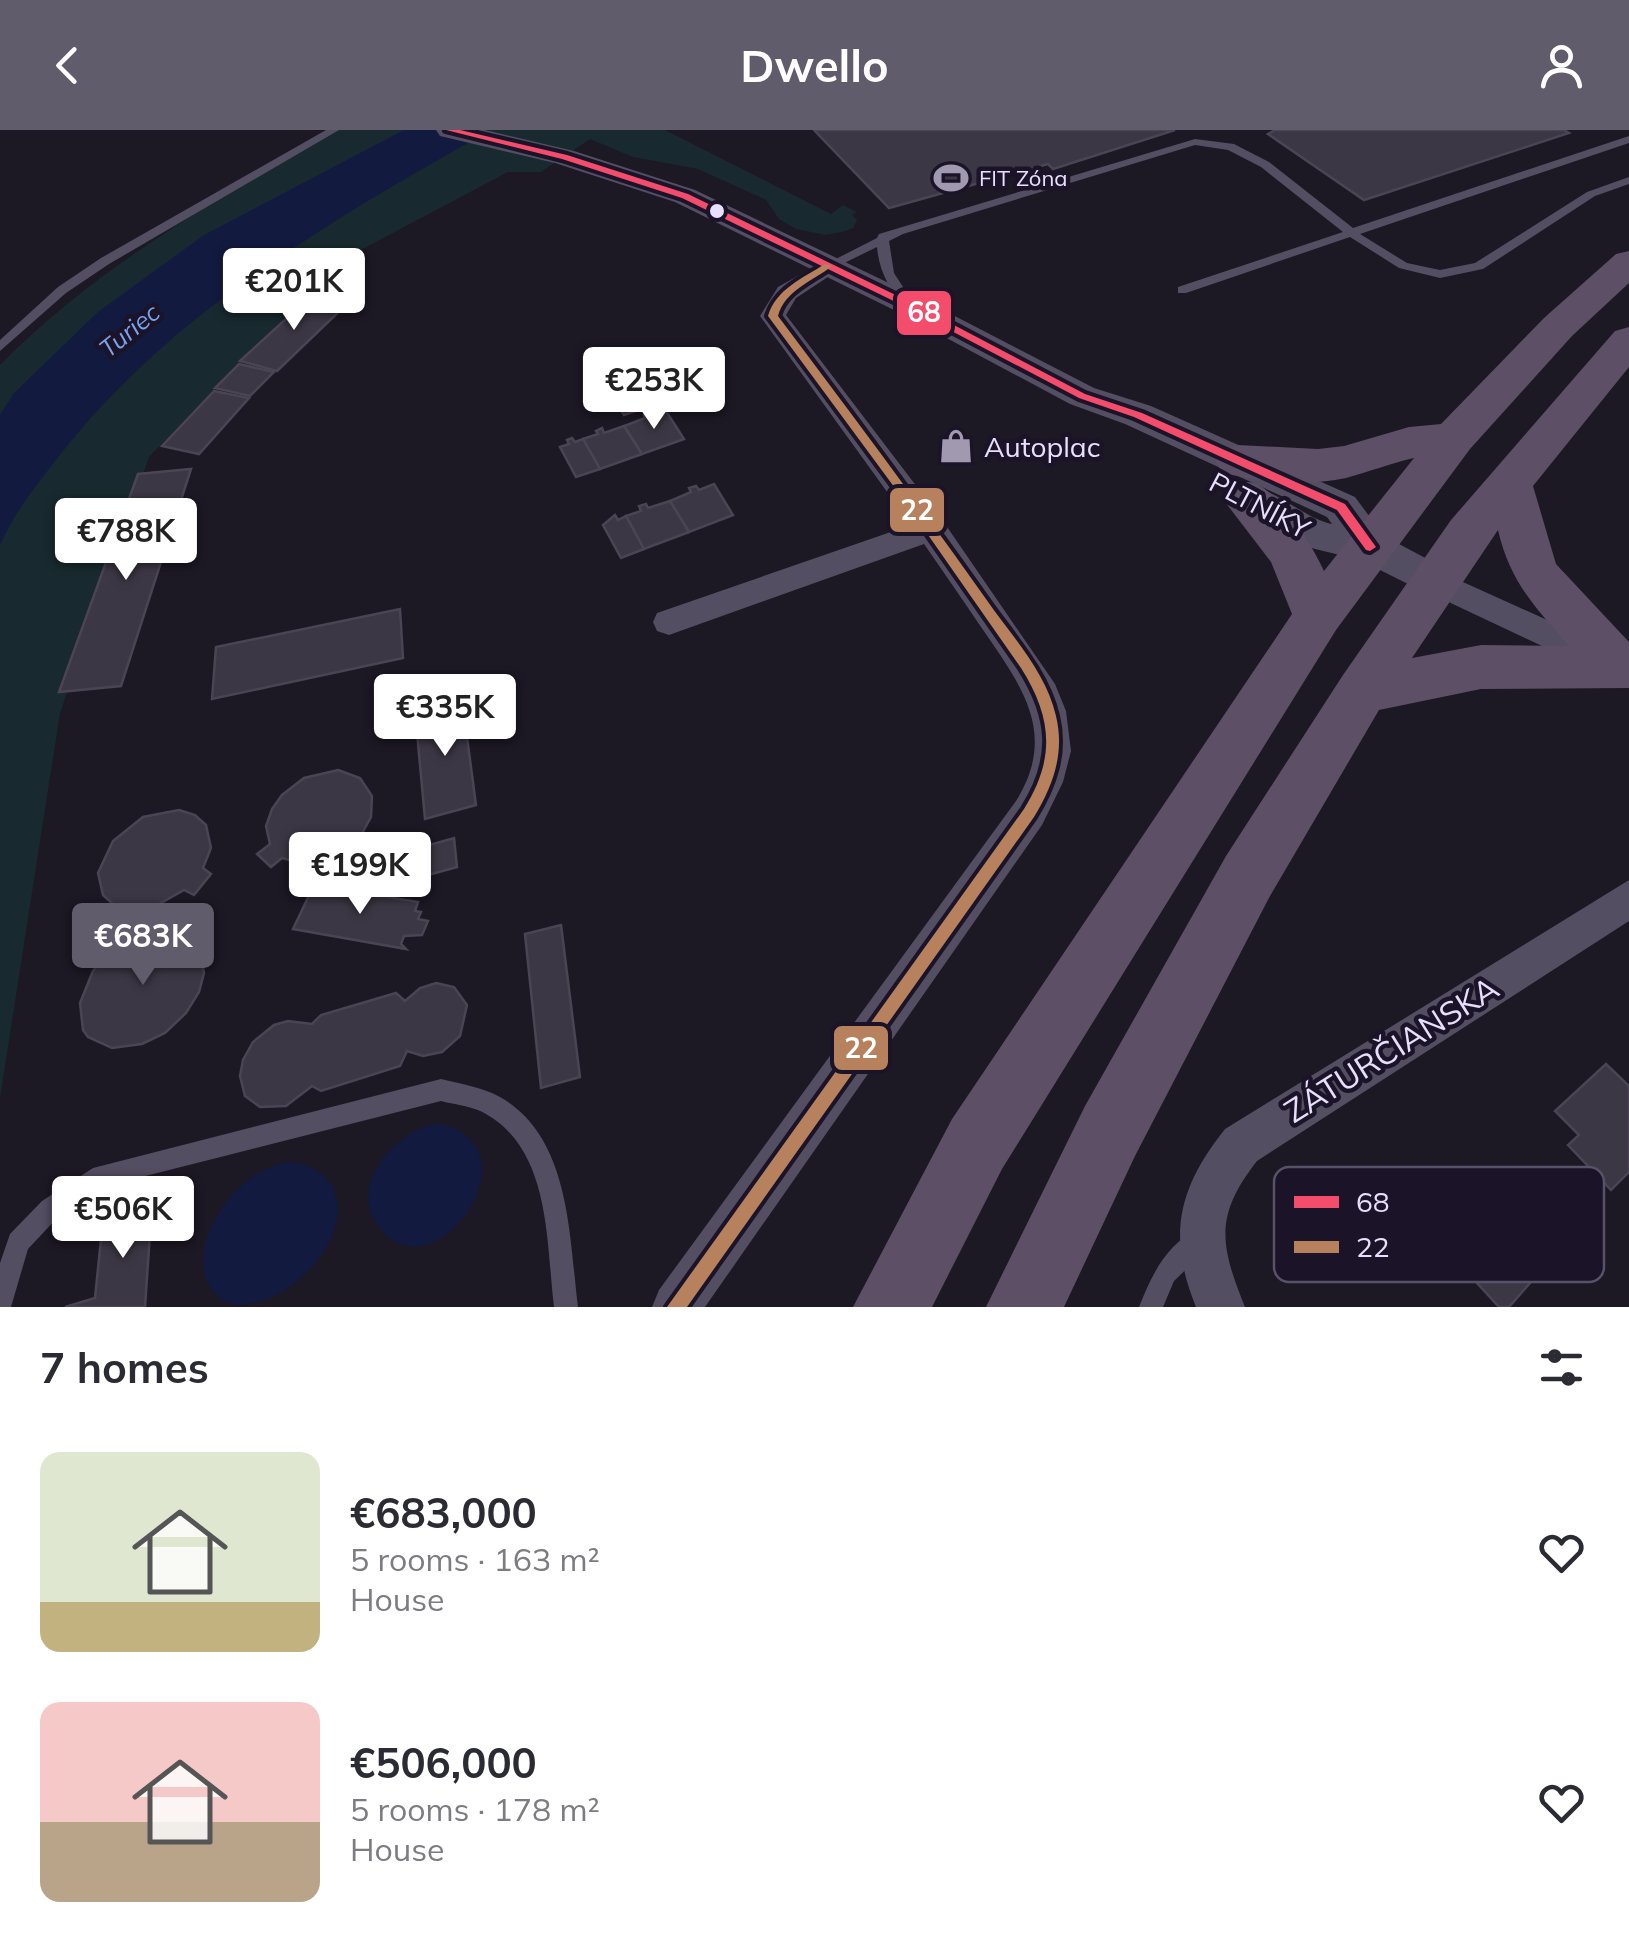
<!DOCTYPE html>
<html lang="en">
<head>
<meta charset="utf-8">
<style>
  :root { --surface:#fff; --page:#f2f2f3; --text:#2b2b33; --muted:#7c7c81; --accent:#605c6b }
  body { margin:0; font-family:Mulish,sans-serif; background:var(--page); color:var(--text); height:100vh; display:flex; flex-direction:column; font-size:38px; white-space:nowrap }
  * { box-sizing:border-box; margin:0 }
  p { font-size:32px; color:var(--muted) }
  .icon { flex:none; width:55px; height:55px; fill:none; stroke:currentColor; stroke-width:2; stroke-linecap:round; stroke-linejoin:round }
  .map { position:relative; height:1177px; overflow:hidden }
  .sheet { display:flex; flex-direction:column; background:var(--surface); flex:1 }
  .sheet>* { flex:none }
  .price { position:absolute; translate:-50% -85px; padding:0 22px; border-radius:10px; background:#fff; color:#222; font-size:32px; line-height:65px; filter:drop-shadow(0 2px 5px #0008) }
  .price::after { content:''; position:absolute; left:50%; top:60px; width:30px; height:22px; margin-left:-15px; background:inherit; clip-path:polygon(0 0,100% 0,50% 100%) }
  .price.selected { background:var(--accent); color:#fff }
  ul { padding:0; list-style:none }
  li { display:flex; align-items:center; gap:30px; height:250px; padding:0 40px }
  li span { display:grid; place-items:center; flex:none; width:280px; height:200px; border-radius:20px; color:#555 }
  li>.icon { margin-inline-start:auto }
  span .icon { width:120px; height:120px; fill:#fffc; stroke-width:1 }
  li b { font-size:42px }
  h2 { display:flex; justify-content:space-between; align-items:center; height:120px; padding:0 40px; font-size:42px }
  header { display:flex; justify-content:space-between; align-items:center; height:130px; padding:0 40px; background:var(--accent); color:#fff; font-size:45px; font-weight:700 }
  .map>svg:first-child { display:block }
  .green { fill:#182a2f }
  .water { fill:#131a40 }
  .building { fill:#3c3744; stroke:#4a4455; stroke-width:2.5 }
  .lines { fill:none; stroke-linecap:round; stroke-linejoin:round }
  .service { fill:#534e62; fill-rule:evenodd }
  .minor { fill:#534e62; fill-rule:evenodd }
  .tertiary { fill:#534e62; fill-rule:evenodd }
  .primary { fill:#5c4f66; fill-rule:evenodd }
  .bus-1-casing { stroke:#1b1428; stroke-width:8 }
  .bus-2-casing { stroke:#1b1428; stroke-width:8 }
  .bus-1 { fill:#f44d6c; fill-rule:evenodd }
  .bus-2 { fill:#b6815c; fill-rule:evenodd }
  .bus-dot { fill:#e7dffb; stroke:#1b1428; stroke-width:4 }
  .labels { text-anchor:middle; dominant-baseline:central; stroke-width:9; stroke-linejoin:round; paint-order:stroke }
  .far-poi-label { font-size:22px; fill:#e7dffb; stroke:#1b1428; text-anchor:start }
  .far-water-label { font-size:25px; font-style:italic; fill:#79a1ee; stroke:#1b1428 }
  .poi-label { font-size:28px; fill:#e7dffb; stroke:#1b1428; text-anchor:start }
  .street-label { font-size:28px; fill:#e7dffb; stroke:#1b1428 }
  .near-street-label { font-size:32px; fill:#e7dffb; stroke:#1b1428 }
  .key { fill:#1b1428; stroke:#585167; stroke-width:2.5 }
  .key-label { font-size:28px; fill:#e7dffb }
  .line-badge { stroke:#1b1428; stroke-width:4 }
  .badge-label { font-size:28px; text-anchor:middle; font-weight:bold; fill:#fff }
</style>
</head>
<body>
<header><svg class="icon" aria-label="back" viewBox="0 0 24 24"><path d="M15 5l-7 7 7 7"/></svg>Dwello<svg class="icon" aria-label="person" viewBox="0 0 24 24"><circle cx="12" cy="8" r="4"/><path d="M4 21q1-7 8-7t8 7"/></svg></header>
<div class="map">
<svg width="1629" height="1177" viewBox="0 0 1629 1177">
  <rect width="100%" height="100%" fill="#1c1824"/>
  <path class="green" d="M337 0H665L831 84 843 75 857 82 852 85 857 90 853 98 842 102 826 105 796 99 779 89 766 70 698 39 633 27 590 9 541 42H508L340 131 149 327 60 583 0 968V235C97 136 218 69 337 0Z"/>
  <g class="water">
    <path d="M404 0H491C335 88 176 179 63 321 39 352 16 379 0 415V285L14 263 98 182 204 105Z"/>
    <path d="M437 993C542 1014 437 1166 381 1100 345 1058 392 1003 437 993Z"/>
    <path d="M296 1032C387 1055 312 1177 235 1175 163 1152 225 1033 296 1032Z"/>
  </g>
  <g class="building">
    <path d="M814 0H1175L1053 39 1048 34 889 78Z"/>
    <path d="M1275 0H1564L1569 3 1364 70 1268 4Z"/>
    <path d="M312 165 347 174 277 241 240 231Z"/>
    <path d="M239 234 274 242 250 266 215 258Z"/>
    <path d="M632 242 641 256 629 260 644 278 624 285 602 251Z"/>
    <path d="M214 261 249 268 199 324 162 316Z"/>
    <path d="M666 281 684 309 642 324 624 296 645 288 644 285 650 282 652 286Z"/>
    <path d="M624 296 642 324 600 339 583 309 598 304 596 301 602 298 604 303Z"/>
    <path d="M572 308 575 312 583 309 600 339 576 347 560 317 569 314 567 310Z"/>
    <path d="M191 339 121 556 59 562 138 344Z"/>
    <path d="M714 354 733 385 689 402 670 371 691 362 689 358 696 356 699 360Z"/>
    <path d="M670 371 689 402 644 419 626 386 641 381 639 376 646 374 648 378Z"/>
    <path d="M615 385 618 390 626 386 644 419 621 428 603 395Z"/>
    <path d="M400 479 403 528 212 569 216 517Z"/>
    <path d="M462 569 476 675 425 689 415 581Z"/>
    <path d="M338 640 360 648 372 666 371 687 360 707 344 722 325 731 304 734 282 728 271 737 257 724 270 714 266 696 272 679 282 665 304 648Z"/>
    <path d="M179 680 195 685 206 695 211 718 203 738 211 744 194 765 184 760 159 774 140 779 113 774 103 765 98 743 113 711 143 687Z"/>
    <path d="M454 708 457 737 385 757 383 728Z"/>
    <path d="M314 755 418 772 415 781 421 782 418 789 428 791 422 805 404 806 401 814 406 819 293 799Z"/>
    <path d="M193 795 210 810 200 820 204 843 199 862 186 883 165 903 142 914 112 918 88 907 83 900 80 873 93 841 105 827 133 808 163 801 182 804Z"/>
    <path d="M561 795 580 947 541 958 525 804Z"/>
    <path d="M436 853 454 857 467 875 460 906 442 922 423 926 407 921 400 936 321 961 312 956 286 976 260 977 245 966 240 946 243 930 253 912 274 895 288 891 312 894 321 885 396 863 405 871 420 858Z"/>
    <path d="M1606 934 1629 956V1042L1611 1060 1568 1015 1579 1005 1555 981Z"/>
    <path d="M1483 1056 1552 1128 1509 1177H1499L1435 1107Z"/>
    <path d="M152 1074 145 1177H65L95 1168 103 1089Z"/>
  </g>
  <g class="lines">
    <g class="service">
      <path d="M326 0H339L109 134 66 163 0 221V210L58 157 101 128Z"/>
      <path d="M1629 6V13L1360 104 1407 133 1440 140 1475 133 1587 62 1629 47V54L1595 66 1483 139 1440 148 1399 138 1350 107 1186 163H1178V157L1343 102 1261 37 1228 20 1195 15 903 104 889 111 894 143 914 174 912 177H904C889 158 879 141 877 117L832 139 822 136 877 108 879 104 1195 9 1234 14 1269 32 1353 98Z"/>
      <path d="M441 949C461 954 482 957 500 967 571 1007 569 1107 578 1177H554C546 1112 551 1021 486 984 473 976 456 975 441 971L106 1056 58 1087 28 1119 11 1177H0V1133L10 1104 42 1071 93 1038Z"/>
      <path d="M1198 1100 1206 1104 1210 1112 1206 1120 1174 1151 1163 1177H1139C1151 1147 1166 1113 1198 1100Z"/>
    </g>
    <g class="minor">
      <path d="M828 129 840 136 837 141 796 168 786 185 943 391 1055 554 1066 581 1071 621 1063 652 1042 695 705 1177H652L659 1160 1016 671C1059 602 1020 554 981 497 962 469 943 441 924 414L669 505 657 501 653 492 657 483 911 395 760 186 778 157Z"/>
      <path d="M1432 438 1629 527V557L1421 459 1416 450 1421 441Z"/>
      <path d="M1629 750V791L1257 1031C1214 1086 1220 1115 1245 1177H1196C1167 1106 1178 1058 1225 999Z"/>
    </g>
    <path class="tertiary" d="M436 0H485L574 21 695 60 920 168 1094 258 1151 276 1355 367 1384 406 1446 439 1452 450 1446 461 1432 466 1360 430 1299 415 1229 377 1224 367 1229 357C1265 346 1298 387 1332 394L1327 387 1125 294 1070 274 898 182 675 72 555 33 440 6Z"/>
    <g class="primary">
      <path d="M1629 121V153L1572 206 1470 319 1336 500 1002 1039 932 1177H853L952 989 1292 484 1271 432 1222 368 1228 356C1240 353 1249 349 1260 356 1282 368 1314 418 1324 441L1414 328C1391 333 1369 342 1346 348 1309 356 1258 353 1222 342L1215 331 1222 320 1238 315 1318 319 1344 316 1409 297 1441 294 1544 188 1616 124Z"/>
      <path d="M1629 197V237L1533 356 1556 434 1629 512V558L1481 559 1379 580 1270 766 1135 1026 1064 1177H986L1085 976 1226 726 1343 545 1451 390 1615 201ZM1498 400C1510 452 1535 477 1569 516L1481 515 1412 528Z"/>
    </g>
    <g class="bus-1-casing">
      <path id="bus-1" d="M446 0H460L567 25 688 64 912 173 1085 264 1142 283 1345 374 1376 417 1370 421 1366 420 1337 380 1134 287 1079 268 906 177 682 68 562 29Z"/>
    </g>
    <g class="bus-2-casing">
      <path id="bus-2" d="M825 134 832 136C813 151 785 160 778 186 848 279 918 373 986 469 1011 505 1046 542 1056 586 1065 623 1053 656 1034 687L687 1177H667L1024 679C1056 628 1052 587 1021 538L903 369 768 186C776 159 803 148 825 134Z"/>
    </g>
    <use href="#bus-1" class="bus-1"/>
    <use href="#bus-2" class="bus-2"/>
  </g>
  <defs>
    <g id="stadium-bare" transform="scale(2.7)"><path d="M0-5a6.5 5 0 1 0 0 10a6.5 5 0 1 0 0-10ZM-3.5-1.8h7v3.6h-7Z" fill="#a099b0" stroke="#1b1428" stroke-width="2.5" paint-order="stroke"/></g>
    <g id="shop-bare" transform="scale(2.7)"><path d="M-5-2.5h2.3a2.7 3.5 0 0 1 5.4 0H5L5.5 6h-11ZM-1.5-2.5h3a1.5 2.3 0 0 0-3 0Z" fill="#a099b0" stroke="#1b1428" stroke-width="2.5" paint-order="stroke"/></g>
  </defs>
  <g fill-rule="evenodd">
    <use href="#stadium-bare" x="951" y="48"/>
    <use href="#shop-bare" x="956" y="316"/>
  </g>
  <circle class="bus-dot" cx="717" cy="81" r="9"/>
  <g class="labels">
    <g class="far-poi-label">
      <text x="979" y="48">FIT Zóna</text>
    </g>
    <g class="far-water-label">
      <text transform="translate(129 200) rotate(-39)">Turiec</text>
    </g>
    <g class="poi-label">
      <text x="984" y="316">Autoplac</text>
    </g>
    <g class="street-label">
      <text transform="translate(1260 375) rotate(28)">PLTNÍKY</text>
    </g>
    <g class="near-street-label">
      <text transform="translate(1391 919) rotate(-32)">ZÁTURČIANSKA</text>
    </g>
  </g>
  <rect x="1274" y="1037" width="330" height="115" rx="15" class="key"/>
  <rect x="1294" y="1066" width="45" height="12" fill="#f44d6c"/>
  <rect x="1294" y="1111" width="45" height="12" fill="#b6815c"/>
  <g class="key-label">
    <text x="1356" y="1082">68</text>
    <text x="1356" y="1127">22</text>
  </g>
  <g class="line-badge">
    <rect x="895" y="159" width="58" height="48" rx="10" fill="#f44d6c"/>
    <rect x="888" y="356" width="58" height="48" rx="10" fill="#b6815c"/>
    <rect x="832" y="894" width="58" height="48" rx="10" fill="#b6815c"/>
  </g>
  <g class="badge-label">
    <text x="924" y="192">68</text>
    <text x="917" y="390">22</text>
    <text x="861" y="928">22</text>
  </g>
</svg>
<b class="price" style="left:294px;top:203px">€201K</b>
<b class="price" style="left:654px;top:302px">€253K</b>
<b class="price" style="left:126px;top:453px">€788K</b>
<b class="price" style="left:445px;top:629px">€335K</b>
<b class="price" style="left:360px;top:787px">€199K</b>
<b class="price selected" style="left:143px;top:858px">€683K</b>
<b class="price" style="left:123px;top:1131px">€506K</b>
</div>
<section class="sheet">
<h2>7 homes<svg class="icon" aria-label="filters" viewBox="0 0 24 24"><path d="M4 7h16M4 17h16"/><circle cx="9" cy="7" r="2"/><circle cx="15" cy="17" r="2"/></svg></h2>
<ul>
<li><span style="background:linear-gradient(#dfe7d0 75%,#c2b280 0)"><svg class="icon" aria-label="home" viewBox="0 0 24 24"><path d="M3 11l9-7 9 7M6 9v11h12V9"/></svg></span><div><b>€683,000</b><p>5 rooms · 163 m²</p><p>House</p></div><svg class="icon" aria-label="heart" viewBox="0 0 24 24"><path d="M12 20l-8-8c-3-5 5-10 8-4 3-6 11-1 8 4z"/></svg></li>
<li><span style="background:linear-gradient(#f6c9c9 60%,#b9a48a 0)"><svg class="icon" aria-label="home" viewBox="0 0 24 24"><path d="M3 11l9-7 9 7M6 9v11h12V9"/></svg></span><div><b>€506,000</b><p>5 rooms · 178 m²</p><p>House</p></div><svg class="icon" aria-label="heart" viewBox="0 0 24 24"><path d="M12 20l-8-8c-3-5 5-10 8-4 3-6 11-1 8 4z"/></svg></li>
</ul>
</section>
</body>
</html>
